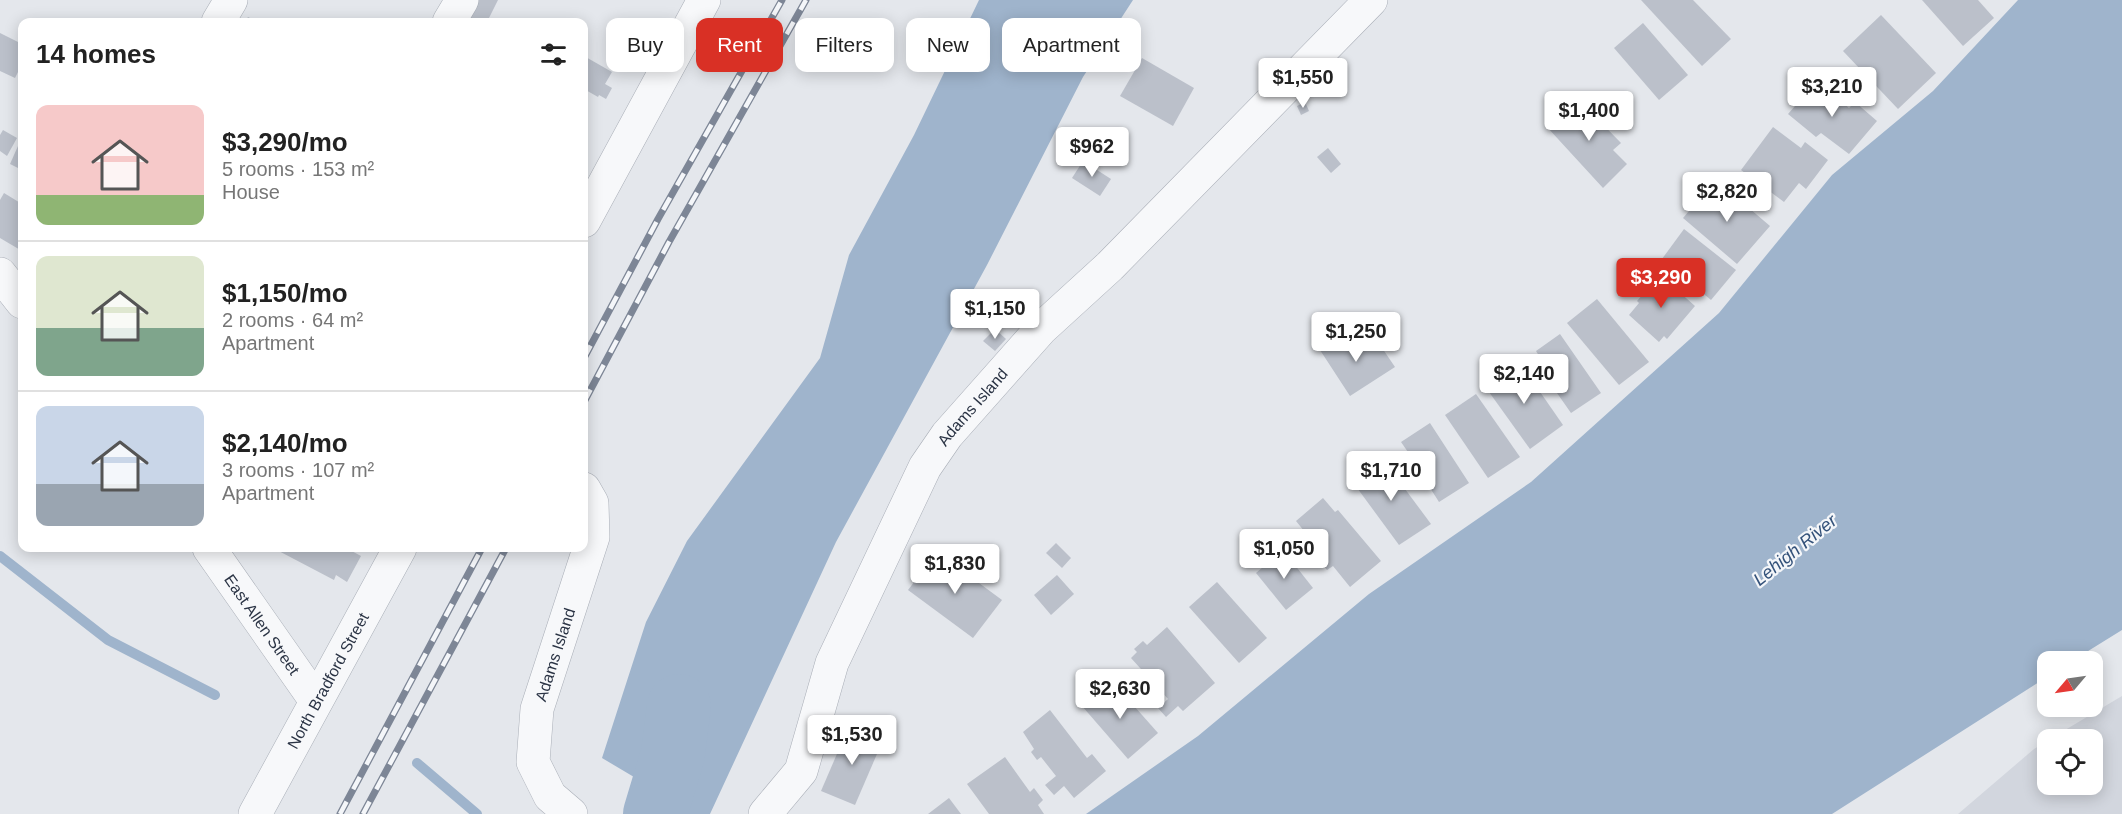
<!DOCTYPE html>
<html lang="en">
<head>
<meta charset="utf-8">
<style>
  :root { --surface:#fff; --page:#f2f2f2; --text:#222; --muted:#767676; --line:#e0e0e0; --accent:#d93025 }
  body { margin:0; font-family:Arial,sans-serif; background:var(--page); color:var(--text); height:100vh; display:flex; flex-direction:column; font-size:22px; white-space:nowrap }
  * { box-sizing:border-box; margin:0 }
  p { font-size:20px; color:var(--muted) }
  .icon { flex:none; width:33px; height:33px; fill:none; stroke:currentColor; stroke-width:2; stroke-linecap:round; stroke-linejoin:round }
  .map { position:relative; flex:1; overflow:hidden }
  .side { position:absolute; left:18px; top:18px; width:570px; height:534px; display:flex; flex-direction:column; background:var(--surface); border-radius:12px; box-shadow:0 3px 15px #0003 }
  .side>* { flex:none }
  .top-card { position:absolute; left:606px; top:18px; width:570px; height:54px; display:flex; gap:12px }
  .needle { width:39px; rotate:241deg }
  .tools { position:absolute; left:2037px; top:651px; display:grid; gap:12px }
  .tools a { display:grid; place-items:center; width:66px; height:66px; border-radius:12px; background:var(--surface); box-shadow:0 3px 15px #0003; font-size:30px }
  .price { position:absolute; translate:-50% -51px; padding:0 14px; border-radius:6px; background:#fff; color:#222; font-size:20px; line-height:39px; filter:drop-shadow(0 2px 3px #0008) }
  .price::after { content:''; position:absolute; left:50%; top:36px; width:18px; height:14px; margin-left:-9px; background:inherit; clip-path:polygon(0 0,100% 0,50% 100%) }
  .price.on { background:var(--accent); color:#fff }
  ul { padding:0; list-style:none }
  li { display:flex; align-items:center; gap:18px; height:150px; padding:0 18px }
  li+li { border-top:2px solid var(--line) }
  li span { display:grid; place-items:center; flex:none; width:168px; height:120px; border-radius:12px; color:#555 }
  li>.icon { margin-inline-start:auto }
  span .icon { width:72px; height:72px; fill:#fffc; stroke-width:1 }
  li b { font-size:26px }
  h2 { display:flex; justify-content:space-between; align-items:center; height:72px; padding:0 18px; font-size:26px }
  .chip { padding:0 21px; border-radius:12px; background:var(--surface); box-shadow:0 3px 15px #0003; font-size:21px; line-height:54px }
  .chip.on { background:var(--accent); color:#fff }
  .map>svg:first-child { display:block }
  .built { fill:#d2d6de }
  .water { fill:#9fb4cc }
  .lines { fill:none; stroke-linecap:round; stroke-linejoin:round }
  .stream { stroke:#9fb4cc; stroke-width:10 }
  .river { stroke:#9fb4cc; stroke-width:64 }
  .building { fill:#bbc0ca }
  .minor-casing { stroke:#a9aeb7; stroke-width:34 }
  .minor { stroke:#f7f8fa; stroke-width:33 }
  .rail-casing { stroke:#7d8696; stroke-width:7 }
  .rail { stroke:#f4f6f9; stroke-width:4.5; stroke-dasharray:14; stroke-linecap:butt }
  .labels { text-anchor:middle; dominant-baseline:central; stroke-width:4.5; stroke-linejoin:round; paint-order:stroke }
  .street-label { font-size:16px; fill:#2b3445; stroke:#f4f6f9 }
  .water-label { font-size:18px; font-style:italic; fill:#34527a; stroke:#f4f6f9 }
</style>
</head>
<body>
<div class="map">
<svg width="2122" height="814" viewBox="0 0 2122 814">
  <rect width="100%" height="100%" fill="#e4e7ec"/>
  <path class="built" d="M2122 696V814H1958L2034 749 2047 741 2048 784H2092V740L2050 739Z"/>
  <g class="water">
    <path d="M979 0H1133L1083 77 987 265 836 542 710 814H662L671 799 602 758 646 622 687 541 820 358 849 255 914 135Z"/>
    <path d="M2018 0H2122V630L2072 661 2048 662 2047 677 1832 814H1086L1198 736 1369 594 1531 482 1719 313 1832 175 1933 91Z"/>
  </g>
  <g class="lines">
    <g class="stream">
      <path d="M0 556 108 640 215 695"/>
      <path d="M417 763 477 814"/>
    </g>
    <path class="river" d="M655 814 673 754 679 706"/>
  </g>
  <g class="building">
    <path d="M479 0H498L487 22H478L469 18Z"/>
    <path d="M1641 0H1693L1731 39 1702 66Z"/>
    <path d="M1922 0H1978L1994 18 1963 46Z"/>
    <path d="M1881 15 1936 73 1898 109 1843 51Z"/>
    <path d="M248 17 258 22H245Z"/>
    <path d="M1643 23 1688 75 1659 100 1614 48Z"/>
    <path d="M0 33 22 44V64L15 78 0 71Z"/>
    <path d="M584 56 612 72 605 84 612 88 606 99 599 95 598 97 584 89Z"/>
    <path d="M1142 58 1194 88 1173 126 1120 96Z"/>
    <path d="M1817 81 1849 108 1855 102 1877 121 1849 154 1821 133 1816 137 1788 114Z"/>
    <path d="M1577 98 1621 143 1613 150 1627 164 1603 188 1547 127Z"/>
    <path d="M1305 102 1309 111 1301 115 1297 106Z"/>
    <path d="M1773 127 1801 148 1805 142 1828 160 1806 189 1799 183 1784 202 1741 170Z"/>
    <path d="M3 130 17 138 7 156 0 151V135Z"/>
    <path d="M22 137V170L10 164Z"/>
    <path d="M1328 148 1341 164 1331 173 1317 157Z"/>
    <path d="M1083 161 1111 179 1100 196 1072 178Z"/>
    <path d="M1722 185 1770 226 1737 264 1683 218 1708 189 1714 194Z"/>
    <path d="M4 193 22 204V251L0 238V200Z"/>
    <path d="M1684 229 1736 270 1711 300 1662 259Z"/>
    <path d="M1660 275 1695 306 1667 339 1664 336 1659 342 1629 315 1639 303 1637 301Z"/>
    <path d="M1597 299 1649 362 1619 385 1567 323Z"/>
    <path d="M995 329 1006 339 995 351 983 341Z"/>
    <path d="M1349 331 1362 352 1378 342 1395 367 1350 396 1320 350Z"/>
    <path d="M1560 334 1601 393 1571 413 1536 363 1541 359 1536 351Z"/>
    <path d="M1518 360 1563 425 1530 449 1484 385Z"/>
    <path d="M1476 394 1520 457 1488 478 1445 415Z"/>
    <path d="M1430 423 1469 483 1439 502 1418 469 1413 473 1404 459 1410 455 1401 442Z"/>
    <path d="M1382 458 1431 524 1399 545 1352 481Z"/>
    <path d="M1323 498 1335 512 1338 510 1381 561 1350 587 1333 566 1327 570 1316 556 1321 552 1296 521Z"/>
    <path d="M1056 543 1071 558 1062 568 1046 553Z"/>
    <path d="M273 548H346L361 556 347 582 336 575 334 580Z"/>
    <path d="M1283 550 1313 588 1286 610 1256 573Z"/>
    <path d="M937 552 1002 600 973 638 908 590Z"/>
    <path d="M1057 575 1074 594 1051 615 1034 595Z"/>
    <path d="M1217 582 1267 638 1239 663 1189 607Z"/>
    <path d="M1167 627 1215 683 1183 711 1178 706 1166 717 1158 708 1168 699 1131 658 1137 652 1134 649 1143 641 1147 645Z"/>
    <path d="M1111 680 1158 733 1128 759 1082 706Z"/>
    <path d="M1050 710 1087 758 1092 754 1106 771 1074 798 1064 786 1054 795 1045 785 1056 776 1041 757 1037 760 1031 752 1034 749 1023 732Z"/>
    <path d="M849 726 883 740 855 805 821 791Z"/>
    <path d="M1005 757 1030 792 1034 788 1043 800 1038 805 1044 814H989L967 784Z"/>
    <path d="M949 798 961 814H928Z"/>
  </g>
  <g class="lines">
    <g class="minor-casing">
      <g id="minor">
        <path d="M218 22 231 0"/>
        <path d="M449 22 462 0"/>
        <path d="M584 221 704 0"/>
        <path d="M0 274 22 302"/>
        <path id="s1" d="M209 548 316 701"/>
        <path id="s2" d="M255 814 400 548"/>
        <path id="s3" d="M571 814 550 796 533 762 537 709 593 537 592 503 584 489"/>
        <path id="s4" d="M765 814 801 771 832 663 925 467 947 435 1041 329 1110 266 1371 0"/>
      </g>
    </g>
    <use href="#minor" class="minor"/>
    <g class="rail-casing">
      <g id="rail">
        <path d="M584 358 658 219 782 0"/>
        <path d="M584 402 669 242 806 0"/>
        <path d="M340 814 482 548"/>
        <path d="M363 814 506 548"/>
      </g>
    </g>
    <use href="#rail" class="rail"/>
  </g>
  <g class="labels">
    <g class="street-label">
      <text stroke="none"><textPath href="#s4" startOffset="462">Adams Island</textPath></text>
      <text stroke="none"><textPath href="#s1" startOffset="93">East Allen Street</textPath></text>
      <text stroke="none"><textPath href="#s3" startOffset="176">Adams Island</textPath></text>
      <text stroke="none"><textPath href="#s2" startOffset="152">North Bradford Street</textPath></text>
    </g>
    <g class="water-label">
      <text transform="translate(1795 550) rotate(-39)">Lehigh River</text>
    </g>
  </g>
</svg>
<div class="tools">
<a><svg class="needle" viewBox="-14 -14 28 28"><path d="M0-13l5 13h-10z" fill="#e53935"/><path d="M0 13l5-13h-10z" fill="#767676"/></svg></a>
<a><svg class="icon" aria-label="locate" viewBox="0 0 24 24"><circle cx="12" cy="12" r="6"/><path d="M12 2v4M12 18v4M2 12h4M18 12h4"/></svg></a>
</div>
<b class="price" style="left:1303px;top:109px">$1,550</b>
<b class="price" style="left:1832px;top:118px">$3,210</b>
<b class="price" style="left:1589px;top:142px">$1,400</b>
<b class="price" style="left:1092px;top:178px">$962</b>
<b class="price" style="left:1727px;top:223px">$2,820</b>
<b class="price on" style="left:1661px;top:309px">$3,290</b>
<b class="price" style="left:995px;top:340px">$1,150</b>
<b class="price" style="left:1356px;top:363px">$1,250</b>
<b class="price" style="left:1524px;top:405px">$2,140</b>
<b class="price" style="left:1391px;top:502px">$1,710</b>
<b class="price" style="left:1284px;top:580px">$1,050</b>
<b class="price" style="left:955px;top:595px">$1,830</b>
<b class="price" style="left:1120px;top:720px">$2,630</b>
<b class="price" style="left:852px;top:766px">$1,530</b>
<div class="top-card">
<a class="chip">Buy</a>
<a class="chip on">Rent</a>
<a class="chip">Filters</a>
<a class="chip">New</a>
<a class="chip">Apartment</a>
</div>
<section class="side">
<h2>14 homes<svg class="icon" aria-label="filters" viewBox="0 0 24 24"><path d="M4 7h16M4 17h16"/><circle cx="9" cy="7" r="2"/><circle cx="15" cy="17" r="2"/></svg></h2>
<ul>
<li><span style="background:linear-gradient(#f6c9c9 75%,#8fb573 0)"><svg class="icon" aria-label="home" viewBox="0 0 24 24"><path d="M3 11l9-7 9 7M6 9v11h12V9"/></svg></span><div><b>$3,290/mo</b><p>5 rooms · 153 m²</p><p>House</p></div></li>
<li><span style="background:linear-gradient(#dfe7d0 60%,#7fa58c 0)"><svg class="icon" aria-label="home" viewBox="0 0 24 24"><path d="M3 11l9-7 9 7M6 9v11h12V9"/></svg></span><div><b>$1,150/mo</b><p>2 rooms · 64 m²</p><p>Apartment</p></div></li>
<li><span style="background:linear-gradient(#c9d6e8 65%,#9aa5b1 0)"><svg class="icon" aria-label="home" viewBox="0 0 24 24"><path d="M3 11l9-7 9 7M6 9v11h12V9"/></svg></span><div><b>$2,140/mo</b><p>3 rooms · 107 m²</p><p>Apartment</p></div></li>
</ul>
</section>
</div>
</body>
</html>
